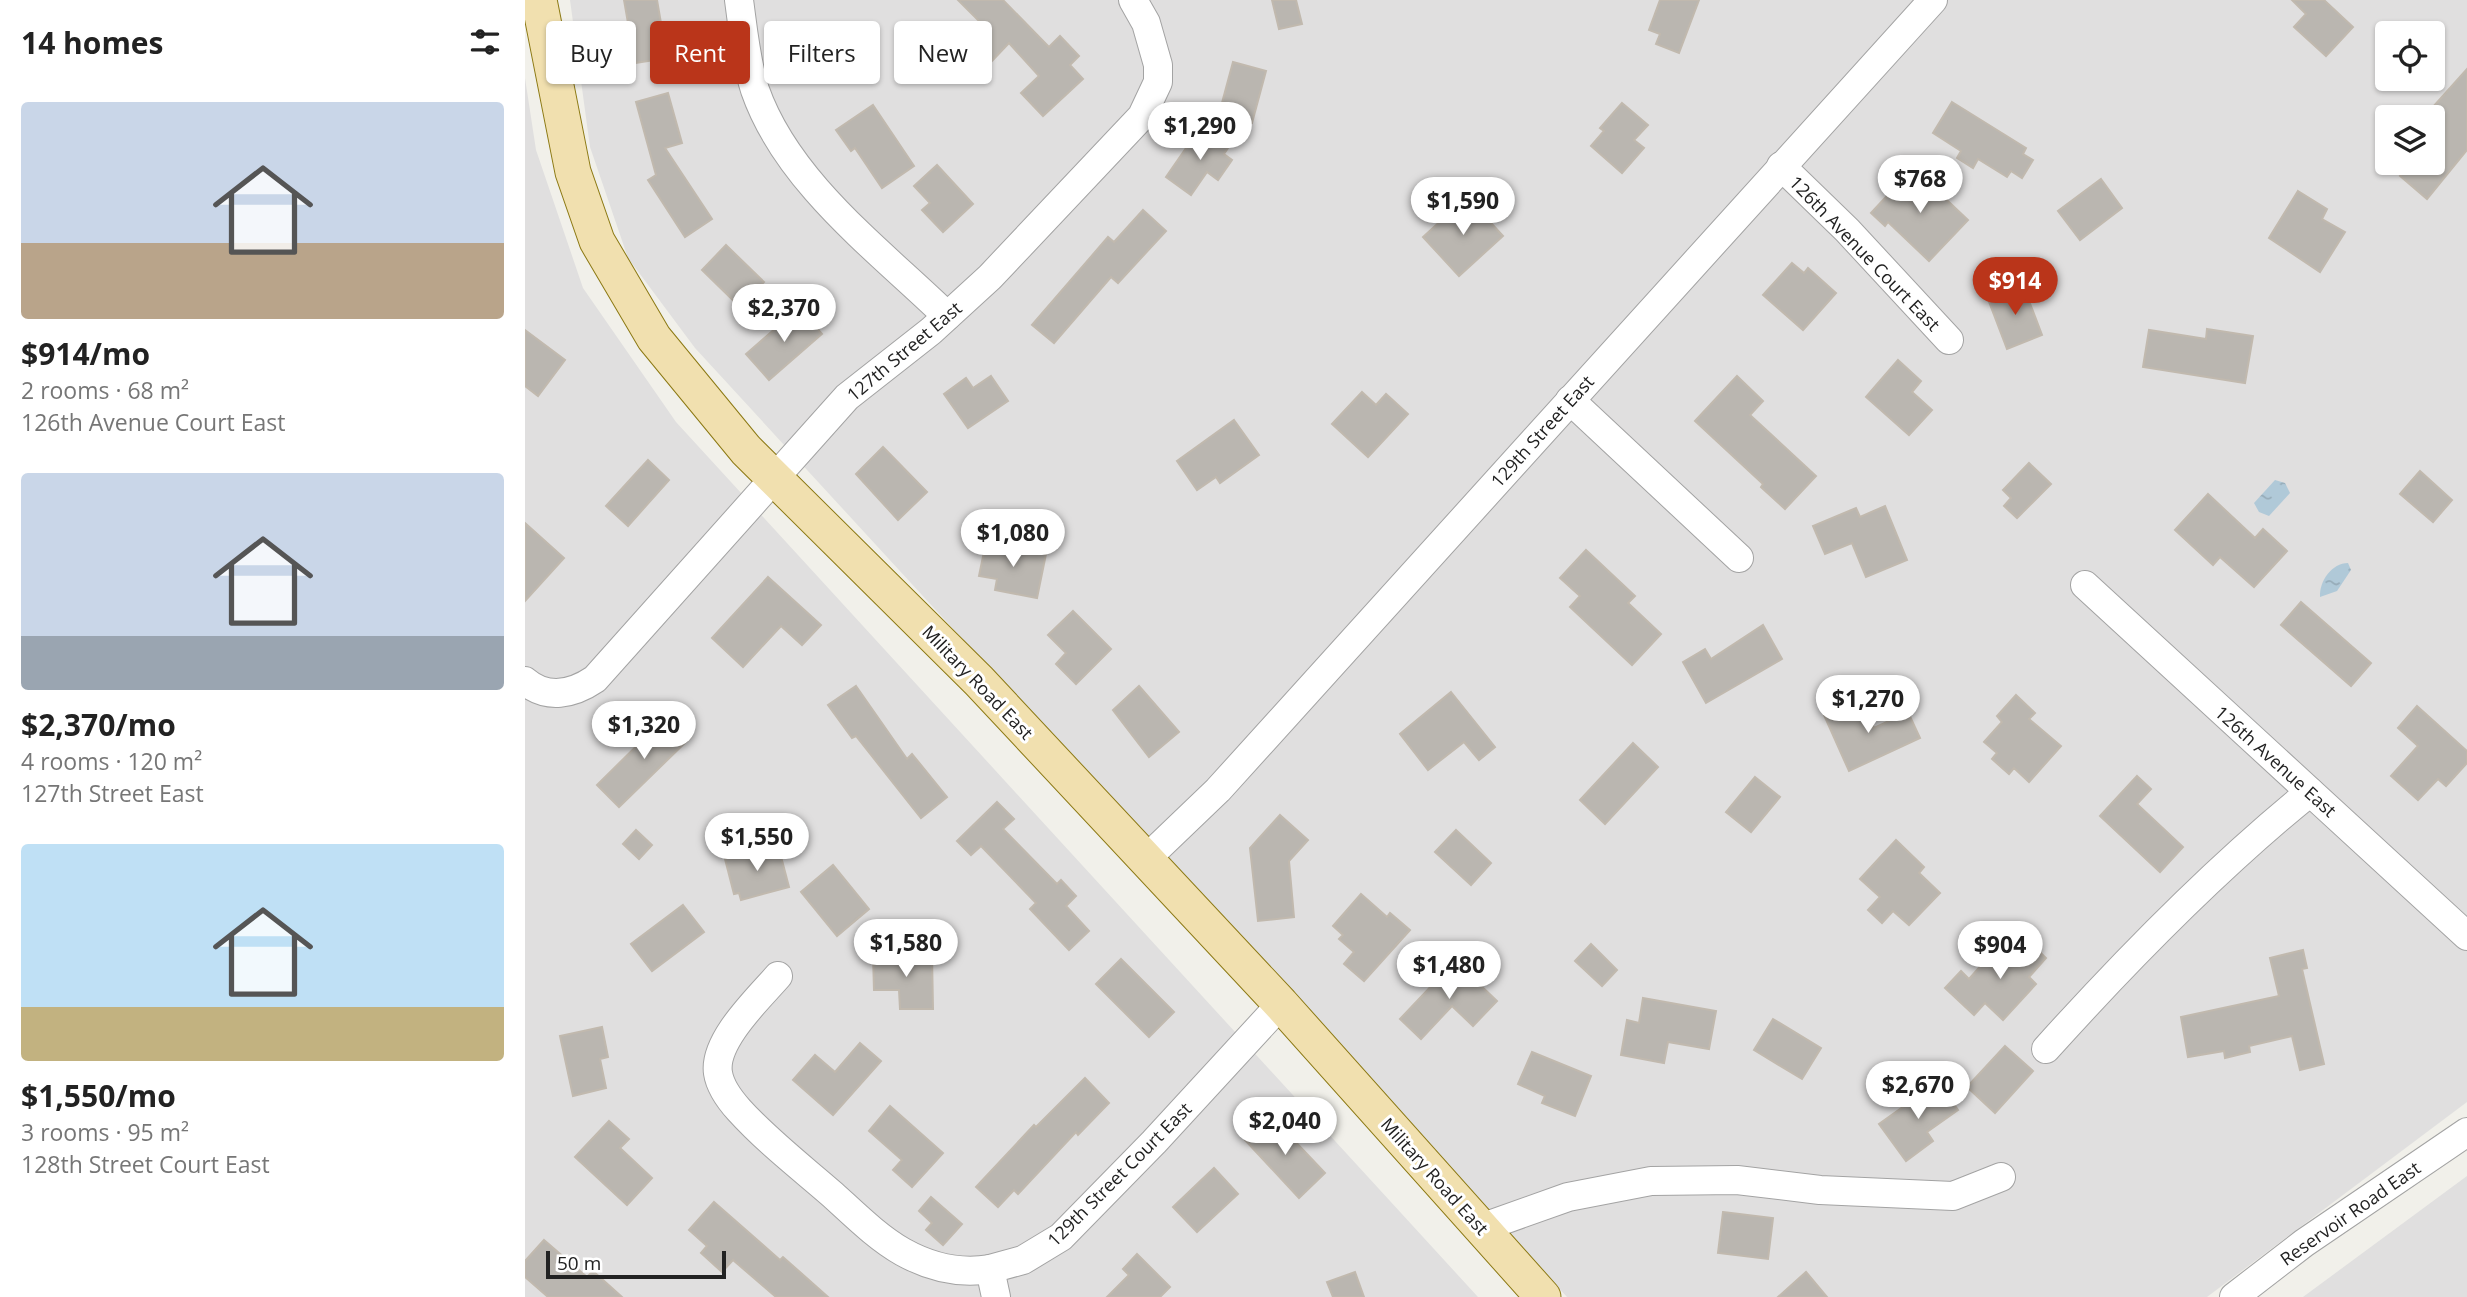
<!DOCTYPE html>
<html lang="en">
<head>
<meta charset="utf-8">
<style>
  :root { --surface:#fff; --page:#f2f2f2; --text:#222; --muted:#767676; --accent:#ba351a }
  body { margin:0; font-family:"Open Sans",sans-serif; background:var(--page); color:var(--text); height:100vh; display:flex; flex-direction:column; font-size:26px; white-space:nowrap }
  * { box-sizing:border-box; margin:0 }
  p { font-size:23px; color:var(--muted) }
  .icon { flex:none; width:38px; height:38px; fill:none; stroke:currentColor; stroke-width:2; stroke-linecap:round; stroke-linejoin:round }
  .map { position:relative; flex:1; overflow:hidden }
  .side { display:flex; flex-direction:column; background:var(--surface); width:525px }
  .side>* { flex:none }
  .top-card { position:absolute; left:21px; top:21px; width:665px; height:63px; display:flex; gap:14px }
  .fabs { position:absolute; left:1850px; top:21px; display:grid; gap:14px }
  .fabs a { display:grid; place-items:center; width:70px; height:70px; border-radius:7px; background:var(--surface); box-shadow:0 2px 5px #0004; font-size:35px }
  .scale { position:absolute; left:21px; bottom:18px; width:180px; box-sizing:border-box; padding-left:7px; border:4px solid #222; border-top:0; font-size:19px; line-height:24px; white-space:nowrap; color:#222; -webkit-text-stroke:5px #fff; paint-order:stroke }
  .price { position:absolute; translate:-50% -60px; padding:0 16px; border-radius:24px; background:#fff; color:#222; font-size:23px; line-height:46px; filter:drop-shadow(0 2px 4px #0008) }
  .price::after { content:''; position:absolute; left:50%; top:42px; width:21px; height:16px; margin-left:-10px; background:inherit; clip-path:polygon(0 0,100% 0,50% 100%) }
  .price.active { background:var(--accent); color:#fff }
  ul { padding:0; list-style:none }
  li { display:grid; align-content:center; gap:14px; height:371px; padding:0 21px }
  li span { display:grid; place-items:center; height:217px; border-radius:7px; color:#555 }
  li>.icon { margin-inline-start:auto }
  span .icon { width:126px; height:126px; fill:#fffc; stroke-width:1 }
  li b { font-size:30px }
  h2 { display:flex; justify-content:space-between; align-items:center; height:84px; padding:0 21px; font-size:30px }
  .tag { padding:0 24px; border-radius:7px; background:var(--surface); box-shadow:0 2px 5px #0004; font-size:24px; line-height:63px }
  .tag.active { background:var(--accent); color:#fff }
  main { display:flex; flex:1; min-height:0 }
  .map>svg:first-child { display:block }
  .residential { fill:#e0dfdf; fill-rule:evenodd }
  .water { fill:url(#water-ripples) }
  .building { fill:#bab6b0; stroke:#c1b9ae; stroke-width:2 }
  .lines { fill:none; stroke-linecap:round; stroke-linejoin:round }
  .minor-casing { stroke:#a3a3a3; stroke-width:30 }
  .major-casing { stroke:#8c7913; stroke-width:37 }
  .minor { stroke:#fff; stroke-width:28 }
  .major { stroke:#f1e0af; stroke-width:35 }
  .labels { text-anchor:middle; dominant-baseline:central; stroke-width:6; stroke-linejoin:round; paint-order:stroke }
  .street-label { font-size:18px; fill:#222; stroke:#fff }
</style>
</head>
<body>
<main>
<section class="side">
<h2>14 homes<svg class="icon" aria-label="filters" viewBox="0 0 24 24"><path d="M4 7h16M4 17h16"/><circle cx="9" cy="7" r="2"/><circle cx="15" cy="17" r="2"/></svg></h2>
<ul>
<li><span style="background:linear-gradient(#c9d6e8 65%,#b9a48a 0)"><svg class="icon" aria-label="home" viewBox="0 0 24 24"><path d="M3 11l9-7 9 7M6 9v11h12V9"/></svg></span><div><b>$914/mo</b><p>2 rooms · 68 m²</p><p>126th Avenue Court East</p></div></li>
<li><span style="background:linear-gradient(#c9d6e8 75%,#9aa5b1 0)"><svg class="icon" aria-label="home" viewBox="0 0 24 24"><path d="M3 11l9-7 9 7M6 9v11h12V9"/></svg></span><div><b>$2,370/mo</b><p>4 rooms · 120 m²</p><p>127th Street East</p></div></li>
<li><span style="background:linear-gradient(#bfe0f5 75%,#c2b280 0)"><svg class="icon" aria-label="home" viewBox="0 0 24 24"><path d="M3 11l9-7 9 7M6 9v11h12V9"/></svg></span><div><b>$1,550/mo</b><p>3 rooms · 95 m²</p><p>128th Street Court East</p></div></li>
</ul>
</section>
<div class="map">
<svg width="1942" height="1297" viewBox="0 0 1942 1297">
  <defs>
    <pattern id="water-ripples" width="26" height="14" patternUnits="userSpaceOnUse" patternTransform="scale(1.75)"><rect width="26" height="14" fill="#b0c9d8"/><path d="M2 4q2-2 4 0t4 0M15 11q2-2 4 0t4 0" fill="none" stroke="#97acb9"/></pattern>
  </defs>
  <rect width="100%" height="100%" fill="#f1f0ea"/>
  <g class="residential">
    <path d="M45 0H1942V1102L1682 1297H1042L170 348 103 258 65 147ZM1862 33H1908V79H1862ZM1862 117H1908V163H1862Z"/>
    <path d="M0 78 11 150 58 288 151 422 953 1297H0Z"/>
    <path d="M1942 1176V1297H1778Z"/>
  </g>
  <g class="water">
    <path d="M1750 480 1760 483 1765 493 1744 516 1734 512 1729 503Z"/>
    <path d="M1823 563 1826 570 1812 591 1795 597C1794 581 1807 563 1823 563Z"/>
  </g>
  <g class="building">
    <path d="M99 0H132L142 58 110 63Z"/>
    <path d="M433 0H478L524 47 535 36 554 56 545 65 558 79 518 116 496 93 514 76 484 43 465 63 438 37 454 21Z"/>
    <path d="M747 0H771L777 24 754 29Z"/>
    <path d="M1135 0H1174L1154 53 1131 44 1135 34 1124 30Z"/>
    <path d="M1767 0H1799L1828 27 1801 56 1769 27 1781 14Z"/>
    <path d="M708 62 741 71 727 123 694 114Z"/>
    <path d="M1942 69V150L1902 199 1875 176 1887 163H1908V107Z"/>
    <path d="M143 93 157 143 140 148 187 219 160 237 123 180 131 175 111 102Z"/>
    <path d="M1427 102 1501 148 1498 154 1508 160 1497 178 1486 171 1482 177 1453 159 1448 168 1432 158 1436 151 1408 133Z"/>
    <path d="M1097 103 1123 125 1109 140 1119 148 1097 173 1066 146 1079 131 1075 128Z"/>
    <path d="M348 105 389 166 357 188 330 148 326 151 311 130Z"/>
    <path d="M675 128 703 148 699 154 707 160 693 180 682 172 666 195 641 177Z"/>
    <path d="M412 165 448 204 418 232 397 210 405 203 389 186Z"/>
    <path d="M1388 168 1443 220 1404 261 1363 222 1360 226 1346 213Z"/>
    <path d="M1576 179 1597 208 1555 240 1533 211Z"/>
    <path d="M1773 191 1802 209 1797 219 1820 232 1795 272 1744 238Z"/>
    <path d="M942 197 978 236 934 276 898 237Z"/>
    <path d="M618 210 641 231 593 283 586 277 529 343 507 325 583 237 589 242Z"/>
    <path d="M201 245 239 282 215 307 177 270Z"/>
    <path d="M1267 263 1279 273 1283 268 1311 293 1278 330 1238 295Z"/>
    <path d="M1498 285 1517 335 1482 349 1463 299Z"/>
    <path d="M274 308 297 334 244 380 221 354Z"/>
    <path d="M1682 329 1728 336 1720 383 1618 367 1624 330 1681 339Z"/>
    <path d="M0 330 40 360 13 396 0 386Z"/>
    <path d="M1373 360 1396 381 1387 392 1407 410 1384 435 1341 397Z"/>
    <path d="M466 376 483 401 443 428 419 394 441 378 448 388Z"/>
    <path d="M1212 376 1238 401 1225 415 1291 476 1260 509 1236 487 1238 484 1170 421Z"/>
    <path d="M837 392 851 405 861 394 883 414 843 457 807 424Z"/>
    <path d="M709 420 734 455 695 483 691 477 672 490 652 461Z"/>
    <path d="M358 447 402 492 373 520 331 474Z"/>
    <path d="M123 460 144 480 103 526 81 506Z"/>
    <path d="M1504 463 1526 484 1492 518 1479 506 1486 498 1478 490Z"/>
    <path d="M1895 471 1927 500 1908 522 1875 494Z"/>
    <path d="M1683 494 1730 538 1738 529 1762 551 1729 587 1695 557 1688 565 1650 530Z"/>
    <path d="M1360 506 1382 560 1341 577 1327 543 1300 554 1288 526 1331 508 1335 517Z"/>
    <path d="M0 523 39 558 0 601Z"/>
    <path d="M461 542 521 554 512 598 470 590 472 579 454 576Z"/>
    <path d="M1061 550 1110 596 1103 603 1136 634 1107 665 1045 607 1055 596 1035 578Z"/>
    <path d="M243 577 296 625 277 645 256 626 218 667 187 638Z"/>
    <path d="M1776 602 1846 663 1826 686 1756 625Z"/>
    <path d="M548 611 586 649 551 684 531 664 541 653 523 635Z"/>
    <path d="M1238 625 1257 659 1181 703 1158 662 1180 649 1186 659Z"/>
    <path d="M331 686 382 759 387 754 422 797 396 818 331 736 327 738 303 705Z"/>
    <path d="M614 686 654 732 624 757 588 710Z"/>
    <path d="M926 692 970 747 954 760 939 742 903 770 875 734Z"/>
    <path d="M1491 695 1510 713 1504 719 1536 746 1504 782 1489 768 1484 774 1467 759 1472 753 1459 742 1477 722 1472 716Z"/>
    <path d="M1329 702 1337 719 1344 716 1349 728 1383 712 1395 738 1324 771 1299 715Z"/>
    <path d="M1892 706 1942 751V763L1921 786 1913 779 1893 800 1866 776 1893 746 1873 728Z"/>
    <path d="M144 714 166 737 94 807 72 785Z"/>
    <path d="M1108 743 1133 767 1080 824 1055 800Z"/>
    <path d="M1612 776 1626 789 1612 804 1658 847 1635 872 1575 816Z"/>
    <path d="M1230 777 1255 797 1226 832 1201 812Z"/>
    <path d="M472 802 489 819 478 829 532 884 536 880 551 896 541 906 564 931 544 950 505 909 511 903 456 846 446 855 432 841Z"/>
    <path d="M755 815 783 840 764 861 769 917 733 921 725 848Z"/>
    <path d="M111 830 127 845 114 859 98 844Z"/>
    <path d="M931 830 966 863 946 885 910 852Z"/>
    <path d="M1371 840 1399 867 1394 873 1415 893 1384 925 1368 911 1357 923 1343 910 1355 897 1335 879Z"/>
    <path d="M253 845 264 887 216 900 214 893 209 894 200 859Z"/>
    <path d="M308 865 344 909 312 936 276 892Z"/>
    <path d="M836 894 862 917 865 913 885 930 839 981 819 964 829 952 814 939 818 935 808 926Z"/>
    <path d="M158 905 179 932 127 971 106 944Z"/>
    <path d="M1497 935 1521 958 1504 977 1511 984 1478 1020 1460 1003 1449 1015 1420 988 1436 971 1444 979 1460 961 1467 967Z"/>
    <path d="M1066 944 1092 970 1077 986 1050 961Z"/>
    <path d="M1778 950 1782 968 1777 969 1799 1064 1775 1070 1767 1036 1724 1046 1725 1052 1700 1058 1699 1051 1663 1057 1656 1017 1754 996 1745 958Z"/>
    <path d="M407 955 408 1009H375L374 990H349L348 956Z"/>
    <path d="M596 959 649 1012 624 1037 571 984Z"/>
    <path d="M930 961 972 1001 948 1026 927 1006 896 1039 875 1019Z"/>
    <path d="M1118 998 1191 1011 1184 1049 1143 1042 1139 1063 1096 1055 1102 1020 1114 1023Z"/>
    <path d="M1248 1019 1296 1048 1277 1079 1229 1050Z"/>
    <path d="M77 1027 83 1057 75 1059 81 1088 48 1096 35 1036Z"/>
    <path d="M335 1043 356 1061 308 1115 268 1080 290 1055 310 1072Z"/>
    <path d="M1480 1046 1508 1071 1470 1113 1442 1087Z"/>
    <path d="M1007 1052 1066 1076 1050 1116 1017 1103 1020 1096 993 1084Z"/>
    <path d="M560 1078 584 1103 553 1135 551 1132 493 1194 489 1190 473 1207 451 1187 509 1125 511 1127Z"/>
    <path d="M1413 1082 1433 1110 1402 1132 1408 1141 1381 1161 1354 1124Z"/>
    <path d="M365 1106 418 1153 387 1187 368 1170 377 1160 344 1131Z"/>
    <path d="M746 1116 800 1173 774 1198 720 1140Z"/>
    <path d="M84 1121 104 1139 95 1148 127 1178 102 1205 50 1157Z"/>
    <path d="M689 1168 713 1194 672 1232 648 1207Z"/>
    <path d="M406 1197 437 1224 418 1245 401 1230 407 1223 394 1211Z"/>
    <path d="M189 1202 255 1260 258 1257 303 1297H251L208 1260 197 1272 176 1253 182 1246 164 1230Z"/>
    <path d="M1198 1212 1248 1218 1243 1259 1193 1253Z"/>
    <path d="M19 1240 62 1277 68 1271 97 1297H23L0 1277V1261Z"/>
    <path d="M612 1254 645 1287 635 1297H582L604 1275 598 1269Z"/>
    <path d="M830 1272 839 1297H808L802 1282Z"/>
    <path d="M1281 1272 1302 1297H1253Z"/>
  </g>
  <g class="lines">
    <g class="minor-casing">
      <g id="minor">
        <path d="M214 0C218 29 221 62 230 90 262 182 354 250 422 316"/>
        <path d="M1256 166 1322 230 1424 340"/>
        <path d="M1045 400 1214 558"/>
        <path d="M1560 585 1942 936"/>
        <path d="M0 681C22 700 48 694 70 679L322 397 406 331 465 277 617 116 633 82V65L621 23 608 0"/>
        <path d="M621 859 693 790 1408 0"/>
        <path d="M253 976C234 998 188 1041 193 1073 195 1086 205 1100 214 1110 242 1141 277 1168 308 1195 330 1215 353 1238 378 1252 405 1267 435 1274 465 1269"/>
        <path d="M1521 1049C1603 958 1690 869 1785 792"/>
        <path d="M956 1228 1043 1197 1126 1181 1212 1180 1295 1190 1428 1196 1476 1177"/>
        <path d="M471 1297 465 1269 498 1260 536 1237 629 1142 756 1004"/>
        <path d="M1709 1297 1779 1243 1942 1132"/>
      </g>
    </g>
    <g class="major-casing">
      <path id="major" d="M14 0 48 172 72 241 129 338 221 450 454 681 756 1004 1018 1297"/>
    </g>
    <use href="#minor" class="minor"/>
    <use href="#major" class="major"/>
  </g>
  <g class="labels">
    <g class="street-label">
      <text transform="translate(1340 253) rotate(46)">126th Avenue Court East</text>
      <text transform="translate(379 351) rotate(-40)">127th Street East</text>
      <text transform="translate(1017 431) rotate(-48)">129th Street East</text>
      <text transform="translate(453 682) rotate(46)">Military Road East</text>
      <text transform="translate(1751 761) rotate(42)">126th Avenue East</text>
      <text transform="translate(594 1174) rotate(-45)">129th Street Court East</text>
      <text transform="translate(910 1176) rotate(48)">Military Road East</text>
      <text transform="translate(1825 1213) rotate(-35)">Reservoir Road East</text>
    </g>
  </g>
</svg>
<div class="fabs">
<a><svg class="icon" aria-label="locate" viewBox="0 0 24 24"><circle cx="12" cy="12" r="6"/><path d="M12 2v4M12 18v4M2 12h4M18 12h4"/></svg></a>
<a><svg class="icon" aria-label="layers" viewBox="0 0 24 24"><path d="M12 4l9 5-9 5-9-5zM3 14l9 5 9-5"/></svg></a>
</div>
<div class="scale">50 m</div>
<b class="price" style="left:675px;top:162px">$1,290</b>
<b class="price" style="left:1395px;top:215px">$768</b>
<b class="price" style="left:938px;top:237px">$1,590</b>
<b class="price active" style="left:1490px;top:317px">$914</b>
<b class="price" style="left:259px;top:344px">$2,370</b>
<b class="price" style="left:488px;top:569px">$1,080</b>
<b class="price" style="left:1343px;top:735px">$1,270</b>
<b class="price" style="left:119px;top:761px">$1,320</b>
<b class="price" style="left:232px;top:873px">$1,550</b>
<b class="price" style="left:381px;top:979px">$1,580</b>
<b class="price" style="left:1475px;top:981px">$904</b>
<b class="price" style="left:924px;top:1001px">$1,480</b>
<b class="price" style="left:1393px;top:1121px">$2,670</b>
<b class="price" style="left:760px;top:1157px">$2,040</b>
<div class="top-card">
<a class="tag">Buy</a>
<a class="tag active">Rent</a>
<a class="tag">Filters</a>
<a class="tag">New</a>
</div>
</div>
</main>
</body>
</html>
